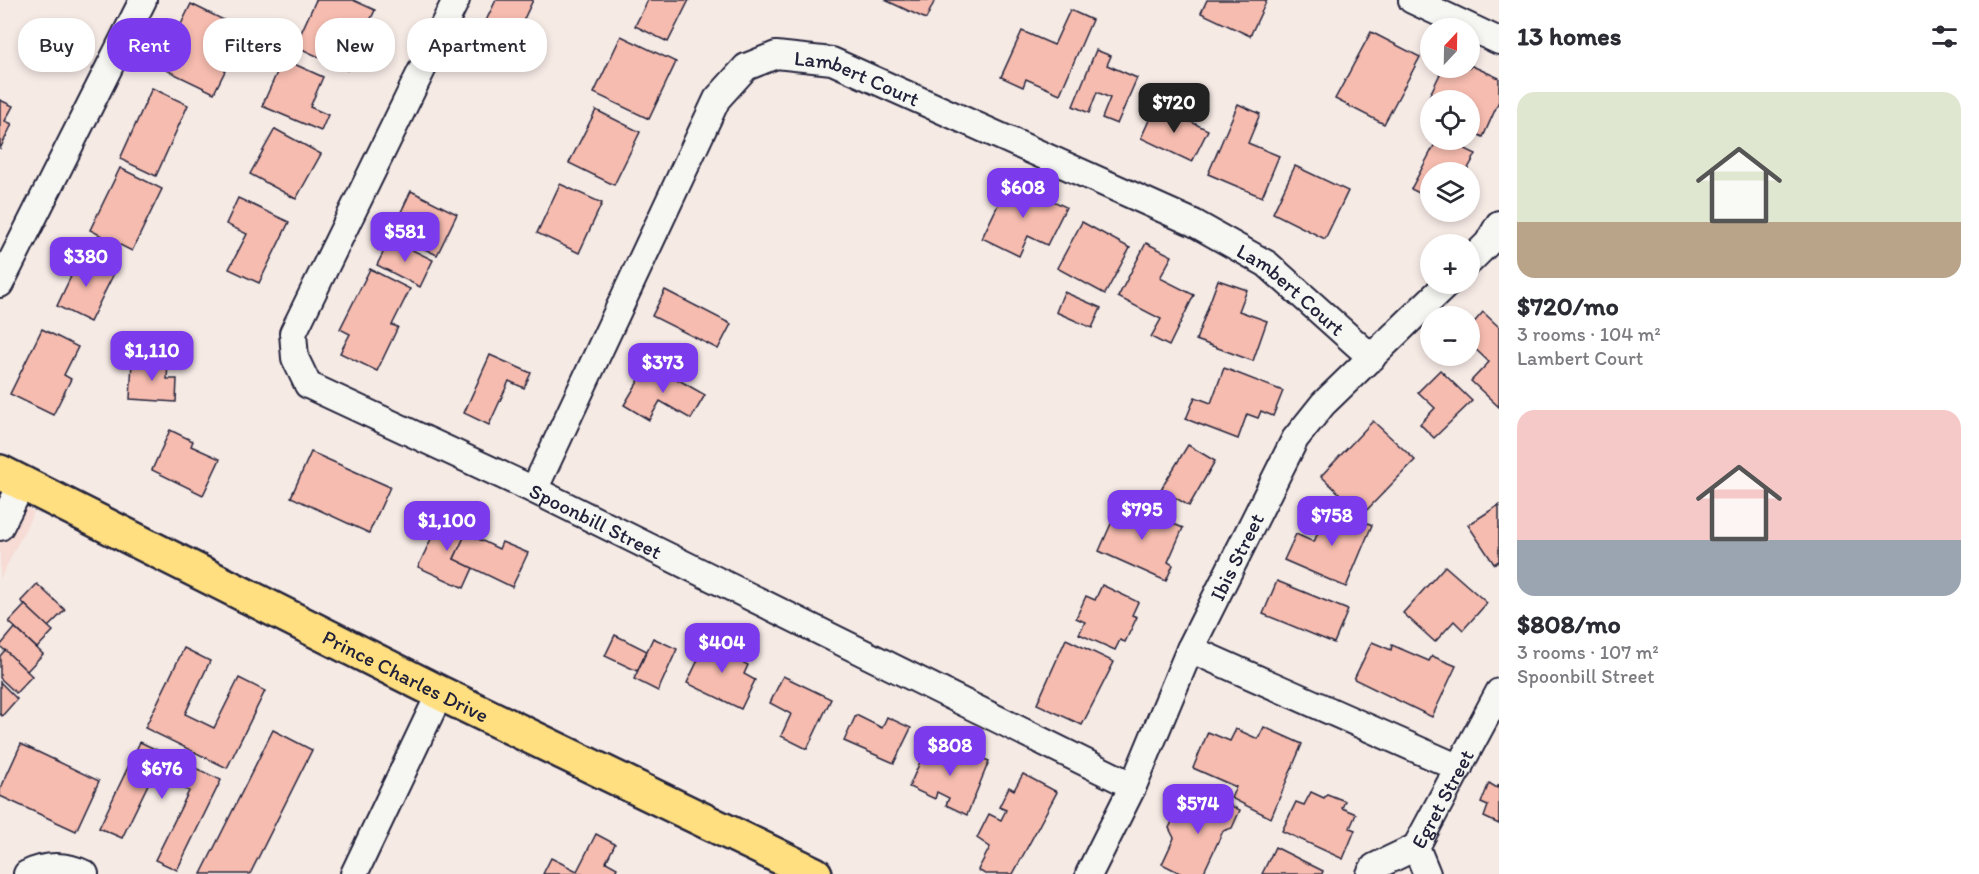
<!DOCTYPE html>
<html lang="en">
<head>
<meta charset="utf-8">
<style>
  :root { --surface:#fff; --page:#f7f7f7; --text:#2b2b33; --muted:#7c7c81; --accent:#7c3aed }
  body { margin:0; font-family:Itim,sans-serif; background:var(--page); color:var(--text); height:100vh; display:flex; flex-direction:column; font-size:22px; white-space:nowrap }
  * { box-sizing:border-box; margin:0 }
  p { font-size:20px; color:var(--muted) }
  .icon { flex:none; width:33px; height:33px; fill:none; stroke:currentColor; stroke-width:2; stroke-linecap:round; stroke-linejoin:round }
  .map { position:relative; flex:1; overflow:hidden }
  .drawer { display:flex; flex-direction:column; background:var(--surface); width:480px }
  .drawer>* { flex:none }
  .banner { position:absolute; left:18px; top:18px; width:570px; height:54px; display:flex; gap:12px }
  .needle { width:39px; rotate:22deg }
  .buttons { position:absolute; left:1420px; top:18px; display:grid; gap:12px }
  .buttons a { display:grid; place-items:center; width:60px; height:60px; border-radius:50%; background:var(--surface); box-shadow:0 3px 9px #0003; font-size:30px }
  .price { position:absolute; translate:-50% -51px; padding:0 14px; border-radius:12px; background:var(--accent); color:#fff; font-size:20px; line-height:39px; filter:drop-shadow(0 2px 3px #0008) }
  .price::after { content:''; position:absolute; left:50%; top:36px; width:18px; height:14px; margin-left:-9px; background:inherit; clip-path:polygon(0 0,100% 0,50% 100%) }
  .price.selected { background:#222; color:#fff }
  ul { padding:0; list-style:none }
  li { display:grid; align-content:center; gap:12px; height:318px; padding:0 18px }
  li span { display:grid; place-items:center; height:186px; border-radius:18px; color:#555 }
  li>.icon { margin-inline-start:auto }
  span .icon { width:108px; height:108px; fill:#fffc; stroke-width:1 }
  li b { font-size:26px }
  h2 { display:flex; justify-content:space-between; align-items:center; height:72px; padding:0 18px; font-size:26px }
  .pill { padding:0 21px; border-radius:24px; background:var(--surface); box-shadow:0 3px 9px #0003; font-size:21px; line-height:54px }
  .pill.selected { background:var(--accent); color:#fff }
  main { display:flex; flex:1; min-height:0 }
  .map>svg:first-child { display:block }
  .built { fill:#f6dcd5 }
  .building { fill:#f6bcaf; stroke:#22223b; stroke-width:1.5 }
  .lines { fill:none; stroke-linecap:round; stroke-linejoin:round }
  .minor-casing { stroke:#22223b; stroke-width:30 }
  .highway-casing { stroke:#22223b; stroke-width:38 }
  .minor { stroke:#f6f6f2; stroke-width:26 }
  .highway { stroke:#ffdf80; stroke-width:33 }
  .labels { text-anchor:middle; dominant-baseline:central; stroke-width:4.5; stroke-linejoin:round; paint-order:stroke }
  .street-label { font-size:21px; fill:#22223b; stroke:#f6f6f2 }
</style>
</head>
<body>
<main>
<div class="map">
<svg width="1499" height="874" viewBox="0 0 1499 874">
  <rect width="100%" height="100%" fill="#f6eae5"/>
  <filter id="ink" filterUnits="userSpaceOnUse"><feTurbulence type="fractalNoise" baseFrequency=".0167" numOctaves="2"/><feDisplacementMap in="SourceGraphic" scale="12" xChannelSelector="R" yChannelSelector="G"/><feConvolveMatrix kernelMatrix="1 2 1 2 8 2 1 2 1" color-interpolation-filters="sRGB"/></filter>
  <g filter="url(#ink)">
    <path class="built" d="M0 495 34 512 0 579Z"/>
    <g class="building">
      <path d="M316 0H353L375 10 347 70 295 46Z"/>
      <path d="M496 0H533L512 44 482 29Z"/>
      <path d="M648 0H689L668 42 635 26Z"/>
      <path d="M885 0H935L926 19Z"/>
      <path d="M1207 0H1267L1250 36 1201 13Z"/>
      <path d="M191 4 232 24 218 53 231 59 214 93 160 67Z"/>
      <path d="M1070 10 1092 20 1060 94 1026 79 1023 87 1001 77 1022 31 1054 45Z"/>
      <path d="M1371 32 1420 57 1384 124 1335 99Z"/>
      <path d="M621 36 676 62 649 119 594 93Z"/>
      <path d="M1096 50 1111 56 1107 65 1137 78 1117 124 1102 118 1110 98 1097 92 1089 113 1073 106Z"/>
      <path d="M283 59 323 77 310 107 328 115 321 131 262 106Z"/>
      <path d="M1470 65 1499 78V101L1483 137 1470 131V100H1431V113L1423 109 1443 68H1470Z"/>
      <path d="M152 88 188 105 156 176 120 159Z"/>
      <path d="M0 100 13 106 5 121 12 124 0 149Z"/>
      <path d="M1238 104 1260 114 1248 143 1279 156 1262 197 1208 174Z"/>
      <path d="M1156 105 1208 130 1192 162 1141 138Z"/>
      <path d="M596 110 640 132 614 185 569 163Z"/>
      <path d="M275 129 321 154 296 199 250 174Z"/>
      <path d="M1437 140H1447L1476 154 1466 172H1431V199L1411 189Z"/>
      <path d="M1295 166 1348 191 1325 239 1273 213Z"/>
      <path d="M120 168 162 189 132 251 90 230Z"/>
      <path d="M1010 180 1066 207 1047 245 1028 236 1019 256 982 238Z"/>
      <path d="M560 184 602 203 579 253 537 233Z"/>
      <path d="M411 191 457 214 437 255 391 233Z"/>
      <path d="M238 198 289 222 259 283 229 269 247 234 226 224Z"/>
      <path d="M1082 222 1130 248 1105 294 1057 268Z"/>
      <path d="M390 239 433 260 420 287 377 265Z"/>
      <path d="M1146 243 1172 256 1160 278 1194 295 1169 346 1151 337 1161 319 1118 297Z"/>
      <path d="M81 255 115 271 90 322 57 306Z"/>
      <path d="M370 269 410 289 392 325 398 327 377 371 340 353 350 334 340 329Z"/>
      <path d="M1218 280 1247 290 1239 311 1267 321 1253 361 1196 340Z"/>
      <path d="M665 290 731 324 718 349 652 316Z"/>
      <path d="M1064 292 1101 308 1092 328 1056 312Z"/>
      <path d="M1483 312 1499 327V407L1471 381 1489 362 1470 344V327Z"/>
      <path d="M42 329 78 347 64 375 71 379 53 415 10 394Z"/>
      <path d="M490 355 531 373 524 388 509 381 489 425 464 413Z"/>
      <path d="M132 361 168 363 167 379H177L176 402 130 399Z"/>
      <path d="M649 363 705 395 691 419 660 401 649 420 624 405Z"/>
      <path d="M1224 368 1283 391 1273 416 1261 411 1258 418 1247 414 1238 439 1186 419 1195 397 1211 403Z"/>
      <path d="M1440 370 1472 401 1434 438 1420 424 1435 408 1418 392Z"/>
      <path d="M1373 421 1415 460 1362 515 1321 476Z"/>
      <path d="M170 430 193 441 191 446 220 459 203 495 152 470Z"/>
      <path d="M1188 445 1215 461 1189 506 1161 489Z"/>
      <path d="M311 452 390 487 369 533 291 497Z"/>
      <path d="M1121 501 1183 528 1168 562 1173 565 1166 581 1099 551Z"/>
      <path d="M1499 505V561L1494 564 1468 525Z"/>
      <path d="M1329 506 1372 525 1346 587 1284 560 1296 534 1314 542Z"/>
      <path d="M443 513 470 526 454 559 473 568 464 588 418 567Z"/>
      <path d="M466 533 499 549 502 542 528 553 512 587 454 559Z"/>
      <path d="M1445 566 1487 603 1463 630 1454 621 1435 642 1403 613Z"/>
      <path d="M1277 581 1348 610 1334 643 1263 614Z"/>
      <path d="M37 584 65 610 48 627 21 601Z"/>
      <path d="M1102 585 1138 602 1132 615 1137 617 1125 642 1120 640 1115 650 1079 634 1085 622 1076 618 1086 596 1095 600Z"/>
      <path d="M25 605 53 631 37 648 9 622Z"/>
      <path d="M15 628 43 654 27 671 0 646Z"/>
      <path d="M615 635 647 651 637 671 605 656Z"/>
      <path d="M710 635 733 645 728 655 748 665 744 674 755 680 741 709 687 683Z"/>
      <path d="M653 638 677 649 658 691 634 679Z"/>
      <path d="M1066 639 1114 662 1082 725 1037 704Z"/>
      <path d="M1372 642 1391 650 1392 645 1429 661 1432 656 1456 666 1432 717 1354 679Z"/>
      <path d="M184 648 210 661 185 714 214 728 239 678 265 691 227 768 145 728Z"/>
      <path d="M5 650 32 676 16 693 0 678V656Z"/>
      <path d="M783 676 831 699 807 749 781 736 791 714 770 703Z"/>
      <path d="M0 682 17 699 2 716 0 714Z"/>
      <path d="M856 715 882 728 887 717 911 728 894 763 844 741Z"/>
      <path d="M1264 727 1302 744 1271 818 1231 798 1236 787 1193 768 1208 732 1230 741 1236 729 1258 739Z"/>
      <path d="M273 730 312 750 250 874H201Z"/>
      <path d="M140 742 221 780 177 870 155 860 189 791 153 774 122 838 99 828Z"/>
      <path d="M21 744 99 781 76 831 0 796V790Z"/>
      <path d="M927 746 958 759 962 750 989 761 967 815 946 805 949 798 937 792 935 799 909 787Z"/>
      <path d="M1023 774 1057 792 1013 874H985L978 870 990 847 977 838 989 814 1001 820 1006 810 999 807 1009 787 1014 790Z"/>
      <path d="M1489 783 1497 788 1499 784V824L1484 817 1488 806 1481 803Z"/>
      <path d="M1311 792 1324 798 1327 794 1345 801 1342 808 1356 814 1350 828 1355 830 1343 859 1282 831 1296 802 1304 805Z"/>
      <path d="M1204 793 1240 810 1232 828 1223 831 1203 874H1182L1162 864 1174 838 1169 828 1178 809 1190 814Z"/>
      <path d="M596 834 615 844 606 862 617 868 614 874H543L551 858 577 871Z"/>
      <path d="M1275 847 1323 871 1322 874H1262Z"/>
    </g>
    <g class="lines">
      <g class="minor-casing">
        <g id="minor">
          <path id="s1" d="M456 0 293 333 295 358 308 385 534 490 1133 786"/>
          <path d="M1412 0 1499 41"/>
          <path d="M1470 261 1488 243 1499 224"/>
          <path d="M0 284 143 0"/>
          <path id="s2" d="M534 490 717 99 746 67 776 55 832 61 1194 223 1267 264 1372 358"/>
          <path d="M0 527 22 484"/>
          <path d="M1190 649 1459 768"/>
          <path d="M27 874C46 865 66 865 85 874"/>
          <path d="M354 874 440 693"/>
          <path id="s3" d="M1089 874 1133 786 1190 649 1295 439 1323 404 1447 284"/>
          <path d="M1370 874 1374 867 1416 847"/>
          <path id="s4" d="M1427 874 1416 847 1499 692"/>
        </g>
      </g>
      <g class="highway-casing">
        <g id="highway">
          <path id="s5" d="M0 472 440 693 815 874"/>
        </g>
      </g>
      <use href="#minor" class="minor"/>
      <use href="#highway" class="highway"/>
    </g>
  </g>
  <g class="labels">
    <g class="street-label">
      <text stroke="none"><textPath href="#s2" startOffset="592">Lambert Court</textPath></text>
      <text stroke="none"><textPath href="#s2" startOffset="1078">Lambert Court</textPath></text>
      <text stroke="none"><textPath href="#s1" startOffset="744">Spoonbill Street</textPath></text>
      <text stroke="none"><textPath href="#s3" startOffset="350">Ibis Street</textPath></text>
      <text stroke="none"><textPath href="#s5" startOffset="454">Prince Charles Drive</textPath></text>
      <text stroke="none"><textPath href="#s4" startOffset="84">Egret Street</textPath></text>
    </g>
  </g>
</svg>
<div class="buttons">
<a><svg class="needle" viewBox="-14 -14 28 28"><path d="M0-13l5 13h-10z" fill="#e53935"/><path d="M0 13l5-13h-10z" fill="#7c7c81"/></svg></a>
<a><svg class="icon" aria-label="locate" viewBox="0 0 24 24"><circle cx="12" cy="12" r="6"/><path d="M12 2v4M12 18v4M2 12h4M18 12h4"/></svg></a>
<a><svg class="icon" aria-label="layers" viewBox="0 0 24 24"><path d="M12 4l9 5-9 5-9-5zM3 14l9 5 9-5"/></svg></a>
<a>+</a>
<a>−</a>
</div>
<b class="price selected" style="left:1174px;top:134px">$720</b>
<b class="price" style="left:1023px;top:219px">$608</b>
<b class="price" style="left:405px;top:263px">$581</b>
<b class="price" style="left:86px;top:288px">$380</b>
<b class="price" style="left:152px;top:382px">$1,110</b>
<b class="price" style="left:663px;top:394px">$373</b>
<b class="price" style="left:1142px;top:541px">$795</b>
<b class="price" style="left:1332px;top:547px">$758</b>
<b class="price" style="left:447px;top:552px">$1,100</b>
<b class="price" style="left:722px;top:674px">$404</b>
<b class="price" style="left:950px;top:777px">$808</b>
<b class="price" style="left:162px;top:800px">$676</b>
<b class="price" style="left:1198px;top:835px">$574</b>
<div class="banner">
<a class="pill">Buy</a>
<a class="pill selected">Rent</a>
<a class="pill">Filters</a>
<a class="pill">New</a>
<a class="pill">Apartment</a>
</div>
</div>
<section class="drawer">
<h2>13 homes<svg class="icon" aria-label="filters" viewBox="0 0 24 24"><path d="M4 7h16M4 17h16"/><circle cx="9" cy="7" r="2"/><circle cx="15" cy="17" r="2"/></svg></h2>
<ul>
<li><span style="background:linear-gradient(#dfe7d0 70%,#b9a48a 0)"><svg class="icon" aria-label="home" viewBox="0 0 24 24"><path d="M3 11l9-7 9 7M6 9v11h12V9"/></svg></span><div><b>$720/mo</b><p>3 rooms · 104 m²</p><p>Lambert Court</p></div></li>
<li><span style="background:linear-gradient(#f6c9c9 70%,#9aa5b1 0)"><svg class="icon" aria-label="home" viewBox="0 0 24 24"><path d="M3 11l9-7 9 7M6 9v11h12V9"/></svg></span><div><b>$808/mo</b><p>3 rooms · 107 m²</p><p>Spoonbill Street</p></div></li>
</ul>
</section>
</main>
</body>
</html>
